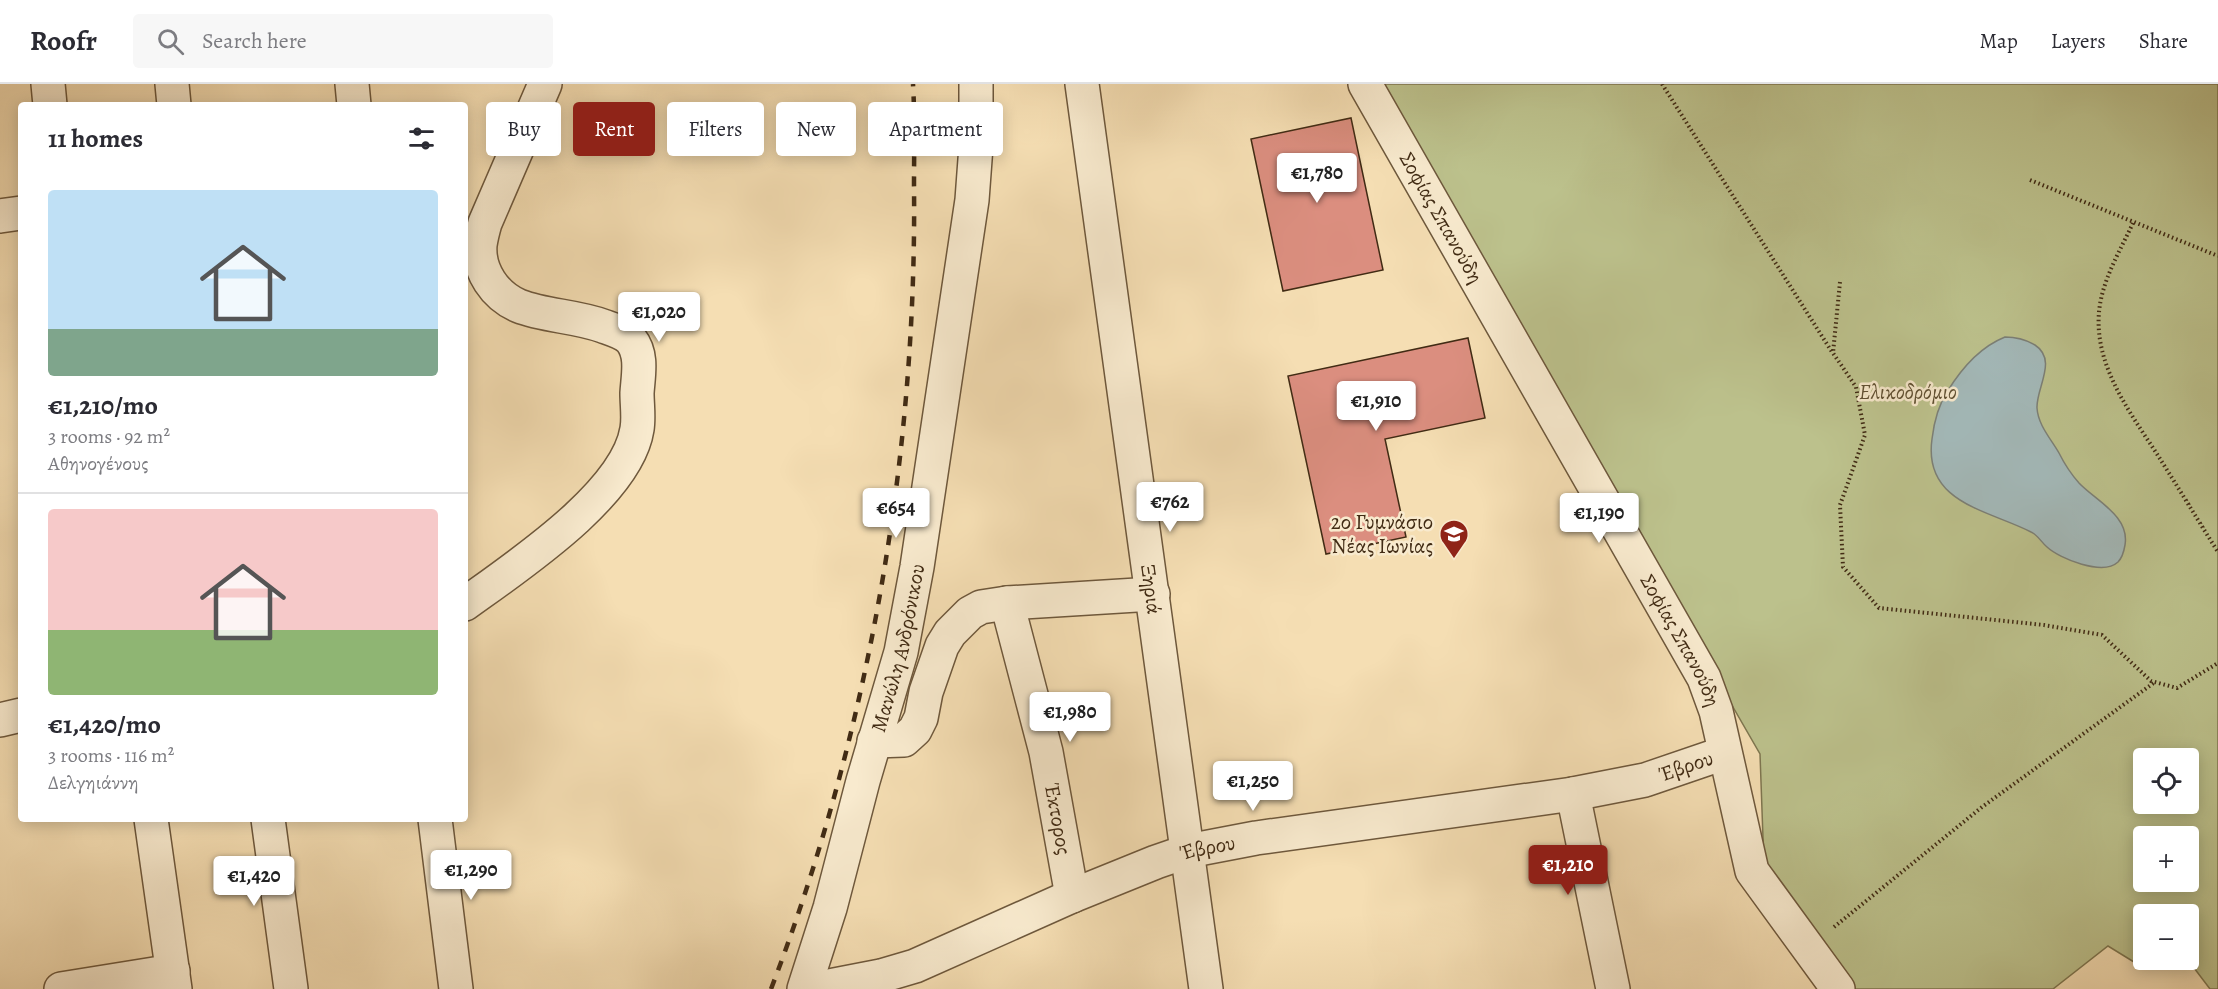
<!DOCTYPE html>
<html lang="en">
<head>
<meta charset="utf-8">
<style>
  :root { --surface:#fff; --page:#f7f7f7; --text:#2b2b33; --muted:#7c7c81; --line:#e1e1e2; --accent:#8f2418 }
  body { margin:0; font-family:Alegreya,serif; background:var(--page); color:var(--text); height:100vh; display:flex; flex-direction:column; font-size:22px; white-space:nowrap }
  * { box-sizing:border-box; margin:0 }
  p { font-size:20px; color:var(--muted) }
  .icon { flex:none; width:33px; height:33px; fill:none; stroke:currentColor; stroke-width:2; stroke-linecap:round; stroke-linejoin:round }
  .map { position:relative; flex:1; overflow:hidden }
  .details { position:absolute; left:18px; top:18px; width:450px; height:720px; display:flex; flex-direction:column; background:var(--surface); border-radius:6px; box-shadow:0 3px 15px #0003 }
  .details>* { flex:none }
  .banner { position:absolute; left:486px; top:18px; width:570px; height:54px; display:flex; gap:12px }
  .fabs { position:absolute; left:2133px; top:664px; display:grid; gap:12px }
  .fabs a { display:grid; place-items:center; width:66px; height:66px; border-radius:6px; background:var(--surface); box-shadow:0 3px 15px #0003; font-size:30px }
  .price { position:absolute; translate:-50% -51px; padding:0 14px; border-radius:6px; background:#fff; color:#222; font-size:20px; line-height:39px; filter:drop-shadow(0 2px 3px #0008) }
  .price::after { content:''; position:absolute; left:50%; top:36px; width:18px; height:14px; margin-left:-9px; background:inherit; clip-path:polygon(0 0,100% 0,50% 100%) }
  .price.selected { background:var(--accent); color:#fff }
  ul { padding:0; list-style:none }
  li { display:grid; align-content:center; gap:12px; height:318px; padding:0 30px }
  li+li { border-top:2px solid var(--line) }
  li span { display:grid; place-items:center; height:186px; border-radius:6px; color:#555 }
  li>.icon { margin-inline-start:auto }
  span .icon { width:108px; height:108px; fill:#fffc; stroke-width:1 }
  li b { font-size:26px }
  h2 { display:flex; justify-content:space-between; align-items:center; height:72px; padding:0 30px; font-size:26px }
  .tag { padding:0 21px; border-radius:6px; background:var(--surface); box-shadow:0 3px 15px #0003; font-size:21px; line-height:54px }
  .tag.selected { background:var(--accent); color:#fff }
  header { display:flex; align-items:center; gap:36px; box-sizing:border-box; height:84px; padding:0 30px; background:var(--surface); border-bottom:2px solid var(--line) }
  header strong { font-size:28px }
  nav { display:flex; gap:33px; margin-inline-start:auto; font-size:21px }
  .search { width:420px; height:54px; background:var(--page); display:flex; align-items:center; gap:15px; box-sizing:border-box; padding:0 21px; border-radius:6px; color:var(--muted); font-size:22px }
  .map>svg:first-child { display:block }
  .green { fill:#bcc18c; stroke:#7e7650; stroke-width:1.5; fill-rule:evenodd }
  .water { fill:#a3b9b9; stroke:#7c8077; stroke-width:1.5 }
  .building { fill:#db8e7f; stroke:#412b14; stroke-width:1.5 }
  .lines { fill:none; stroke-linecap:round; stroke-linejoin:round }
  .street-casing { stroke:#6e583c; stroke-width:36 }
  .path { stroke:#412b14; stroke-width:4; stroke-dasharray:1.5 3; stroke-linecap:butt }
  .street { stroke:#f8eace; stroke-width:33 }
  .rail { stroke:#412b14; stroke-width:4.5; stroke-dasharray:10 10; stroke-linecap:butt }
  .labels { text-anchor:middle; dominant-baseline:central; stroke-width:5; stroke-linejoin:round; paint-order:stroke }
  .street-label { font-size:21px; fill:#412b14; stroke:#f8eace }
  .park-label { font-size:21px; font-style:italic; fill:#605032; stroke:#f8eace }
  .poi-label { font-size:21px; fill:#412b14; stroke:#f8eace; text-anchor:end }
</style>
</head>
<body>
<header>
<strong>Roofr</strong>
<div class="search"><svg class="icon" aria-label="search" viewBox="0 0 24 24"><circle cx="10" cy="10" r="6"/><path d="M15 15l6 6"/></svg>Search here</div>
<nav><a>Map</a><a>Layers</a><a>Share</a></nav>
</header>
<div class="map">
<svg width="2218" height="905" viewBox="0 0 2218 905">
  <rect width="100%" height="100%" fill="#f5deb3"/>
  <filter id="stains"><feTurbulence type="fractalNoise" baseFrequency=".00333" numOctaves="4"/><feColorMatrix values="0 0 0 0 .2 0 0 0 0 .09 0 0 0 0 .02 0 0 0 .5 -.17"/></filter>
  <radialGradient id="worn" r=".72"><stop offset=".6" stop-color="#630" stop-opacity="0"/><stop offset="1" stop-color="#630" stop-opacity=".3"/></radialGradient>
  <path class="green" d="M1374 0H2218V905H2210L2188 876V831H2144L2143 872 2134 878 2108 862 2053 905H1853L1764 782 1760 670ZM2144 675H2188V720H2144ZM2144 753H2188V798H2144Z"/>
  <path class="water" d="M2005 253C2016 253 2025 255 2035 261 2058 276 2036 304 2037 324 2038 341 2051 355 2059 369 2064 379 2071 390 2079 399 2096 417 2130 432 2125 461 2124 467 2122 474 2118 478 2103 492 2060 475 2047 463 2041 458 2038 451 2031 448 1988 426 1923 419 1932 355 1934 338 1938 322 1947 308 1961 285 1980 263 2005 253Z"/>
  <g class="building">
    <path d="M1351 34 1383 186 1283 207 1251 55Z"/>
    <path d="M1468 254 1485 334 1385 355 1406 453 1326 470 1288 292Z"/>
  </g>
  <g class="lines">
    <g class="street-casing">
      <g id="street">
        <path d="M48 0 50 21"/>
        <path d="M172 0 174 21"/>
        <path d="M352 0 354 21"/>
        <path id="s1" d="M1082 0 1206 905"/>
        <path id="s2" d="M1365 0 1704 594 1716 627 1752 787 1838 905"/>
        <path d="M0 132 21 129"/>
        <path id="s3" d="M1007 519 1046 668 1072 812"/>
        <path d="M465 520C516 483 627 410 637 345 639 334 637 321 637 309 638 292 643 271 631 256 625 249 611 245 603 242 576 232 544 232 519 222 495 212 478 187 480 161 481 154 483 146 485 139L545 0"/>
        <path d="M0 636 21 631"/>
        <path d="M874 657 904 656 915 646 921 634 926 608 942 562 950 549 970 529 981 523 1007 519 1153 510"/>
        <path d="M1573 710 1613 905"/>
        <path d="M151 735 175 905"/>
        <path d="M268 735 291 905"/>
        <path d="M435 735 456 905"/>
        <path d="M61 905 173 887"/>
        <path id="s4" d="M804 905 830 824 863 697 901 568 917 483 972 116 976 62V0"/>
        <path id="s5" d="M814 905 881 892 915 882 1072 812 1156 778 1188 767 1256 754 1573 710 1645 696 1724 669"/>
      </g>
    </g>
    <g class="path">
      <path d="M1662 0 1832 268"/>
      <path d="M2030 96 2218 172"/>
      <path d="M2133 139C2120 167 2102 196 2099 228 2094 285 2134 333 2162 378 2181 408 2199 438 2218 468"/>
      <path d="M1840 198 1833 269 1856 303 1865 351 1840 421 1843 483 1879 524 2044 541 2102 551 2151 597 2177 604 2218 579"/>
      <path d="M1834 843 1982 723 2155 598"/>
    </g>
    <use href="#street" class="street"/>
    <path class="rail" d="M771 905C868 652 917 373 914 102 914 68 915 34 913 0"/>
  </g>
  <defs>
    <g id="school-pin" transform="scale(1.5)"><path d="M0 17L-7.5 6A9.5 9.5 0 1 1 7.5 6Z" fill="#8f2418" stroke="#f8eace"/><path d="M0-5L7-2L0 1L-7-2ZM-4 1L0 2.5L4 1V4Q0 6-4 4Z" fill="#fff"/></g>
  </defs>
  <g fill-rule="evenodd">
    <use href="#school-pin" x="1454" y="450"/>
  </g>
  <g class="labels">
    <g class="street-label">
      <text stroke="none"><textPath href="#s2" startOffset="154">Σοφίας Σπανούδη</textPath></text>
      <text stroke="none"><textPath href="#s1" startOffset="510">Ξηριά</textPath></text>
      <text stroke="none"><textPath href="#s2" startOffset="640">Σοφίας Σπανούδη</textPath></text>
      <text stroke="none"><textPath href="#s4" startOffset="354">Μανώλη Ανδρόνικου</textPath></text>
      <text stroke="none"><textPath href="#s5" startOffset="906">Έβρου</textPath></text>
      <text stroke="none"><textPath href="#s3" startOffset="222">Έκτορος</textPath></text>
      <text stroke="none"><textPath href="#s5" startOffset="420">Έβρου</textPath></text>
    </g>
    <g class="park-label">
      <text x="1908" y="308">Ελικοδρόμιο</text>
    </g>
    <g class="poi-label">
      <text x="1433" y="438">2ο Γυμνάσιο<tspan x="1433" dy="24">Νέας Ιωνίας</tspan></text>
    </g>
  </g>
  <rect width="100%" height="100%" filter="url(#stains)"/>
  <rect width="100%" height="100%" fill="url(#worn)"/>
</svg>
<div class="fabs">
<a><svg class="icon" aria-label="locate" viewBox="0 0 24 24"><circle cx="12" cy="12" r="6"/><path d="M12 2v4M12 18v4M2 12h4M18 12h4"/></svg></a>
<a>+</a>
<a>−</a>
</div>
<b class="price" style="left:1317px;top:120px">€1,780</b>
<b class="price" style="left:659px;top:259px">€1,020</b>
<b class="price" style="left:1376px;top:348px">€1,910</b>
<b class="price" style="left:1170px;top:449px">€762</b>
<b class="price" style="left:896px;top:455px">€654</b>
<b class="price" style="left:1599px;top:460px">€1,190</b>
<b class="price" style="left:1070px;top:659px">€1,980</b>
<b class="price" style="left:1253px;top:728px">€1,250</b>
<b class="price selected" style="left:1568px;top:812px">€1,210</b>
<b class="price" style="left:471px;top:817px">€1,290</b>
<b class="price" style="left:254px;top:823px">€1,420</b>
<div class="banner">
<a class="tag">Buy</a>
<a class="tag selected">Rent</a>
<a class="tag">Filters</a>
<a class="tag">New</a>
<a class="tag">Apartment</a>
</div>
<section class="details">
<h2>11 homes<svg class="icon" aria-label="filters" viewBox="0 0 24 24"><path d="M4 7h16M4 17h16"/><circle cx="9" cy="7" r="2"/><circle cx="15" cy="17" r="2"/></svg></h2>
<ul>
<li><span style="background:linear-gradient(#bfe0f5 75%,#7fa58c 0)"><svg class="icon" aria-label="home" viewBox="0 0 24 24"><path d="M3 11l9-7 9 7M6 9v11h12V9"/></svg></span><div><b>€1,210/mo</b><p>3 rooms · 92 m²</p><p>Αθηνογένους</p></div></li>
<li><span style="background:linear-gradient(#f6c9c9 65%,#8fb573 0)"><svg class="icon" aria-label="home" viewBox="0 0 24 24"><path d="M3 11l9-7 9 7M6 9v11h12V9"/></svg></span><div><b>€1,420/mo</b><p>3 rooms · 116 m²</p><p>Δελγηιάννη</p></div></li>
</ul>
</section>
</div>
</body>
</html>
